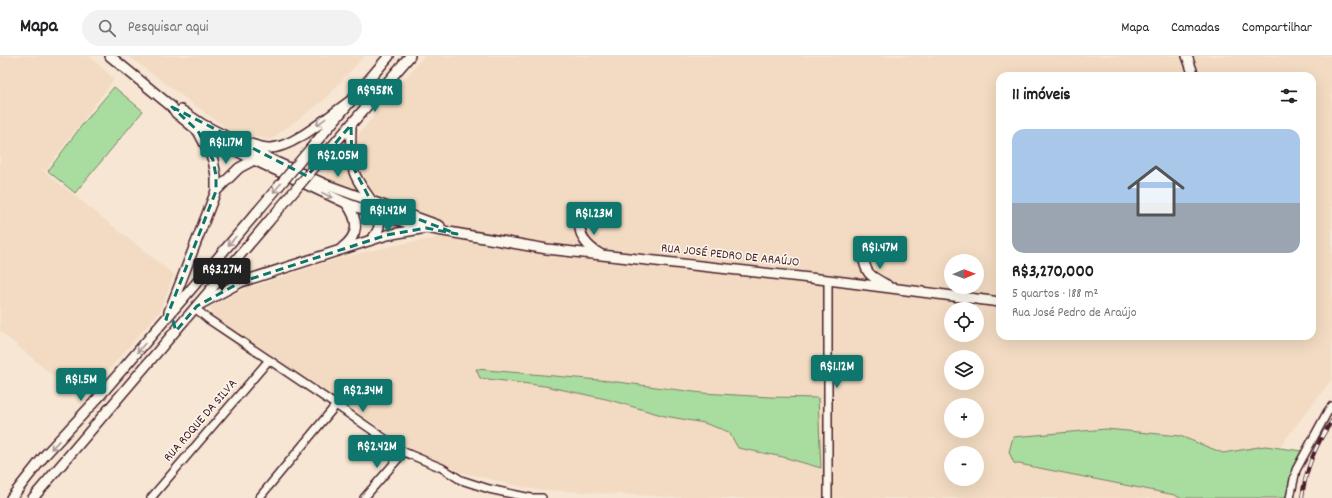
<!DOCTYPE html>
<html lang="pt">
<head>
<meta charset="utf-8">
<style>
  :root { --surface:#fff; --page:#f2f2f2; --text:#202124; --muted:#757577; --line:#e0e0e0; --accent:#0f766e }
  body { margin:0; font-family:Dekko,sans-serif; background:var(--page); color:var(--text); height:100vh; display:flex; flex-direction:column; font-size:15px; white-space:nowrap }
  * { box-sizing:border-box; margin:0 }
  p { font-size:13px; color:var(--muted) }
  .icon { flex:none; width:22px; height:22px; fill:none; stroke:currentColor; stroke-width:2; stroke-linecap:round; stroke-linejoin:round }
  .map { position:relative; flex:1; overflow:hidden }
  .drawer { position:absolute; left:996px; top:16px; width:320px; height:268px; display:flex; flex-direction:column; background:var(--surface); border-radius:12px; box-shadow:0 4px 16px #0002 }
  .drawer>* { flex:none }
  .needle { width:26px; rotate:89deg }
  .controls { position:absolute; left:944px; top:198px; display:grid; gap:8px }
  .controls a { display:grid; place-items:center; width:40px; height:40px; border-radius:50%; background:var(--surface); box-shadow:0 4px 16px #0002; font-size:20px }
  .price { position:absolute; translate:-50% -34px; padding:0 9px; border-radius:4px; background:var(--accent); color:#fff; font-size:13px; line-height:26px; filter:drop-shadow(0 1px 2px #0008) }
  .price::after { content:''; position:absolute; left:50%; top:24px; width:12px; height:9px; margin-left:-6px; background:inherit; clip-path:polygon(0 0,100% 0,50% 100%) }
  .price.active { background:#222; color:#fff }
  ul { padding:0; list-style:none }
  li { display:grid; align-content:center; gap:8px; height:212px; padding:0 16px }
  li span { display:grid; place-items:center; height:124px; border-radius:12px; color:#555 }
  li>.icon { margin-inline-start:auto }
  span .icon { width:72px; height:72px; fill:#fffc; stroke-width:1 }
  li b { font-size:17px }
  h2 { display:flex; justify-content:space-between; align-items:center; height:48px; padding:0 16px; font-size:17px }
  header { display:flex; align-items:center; gap:24px; box-sizing:border-box; height:56px; padding:0 20px; background:var(--surface); border-bottom:1px solid var(--line) }
  header strong { font-size:19px }
  nav { display:flex; gap:22px; margin-inline-start:auto; font-size:14px }
  .search { width:280px; height:36px; background:var(--page); display:flex; align-items:center; gap:10px; box-sizing:border-box; padding:0 14px; border-radius:22px; color:var(--muted); font-size:15px }
  .map>svg:first-child { display:block }
  .built { fill:#f2dbc2; fill-rule:evenodd }
  .green { fill:#a9dd9f; stroke:#7a7e65 }
  .lines { fill:none; stroke-linecap:round; stroke-linejoin:round }
  .street-casing { stroke:#4a1f2b; stroke-width:10 }
  .secondary-casing { stroke:#4a1f2b; stroke-width:12 }
  .street { stroke:#fbf7ec; stroke-width:7 }
  .secondary { stroke:#fbf7ec; stroke-width:9 }
  .rail-casing { stroke:#4a1f2b; stroke-width:4 }
  .rail { stroke:#fbf7ec; stroke-width:2.5; stroke-dasharray:8; stroke-linecap:butt }
  .secondary-bridge-casing { stroke:#4a1f2b; stroke-width:12; stroke-linecap:butt }
  .secondary-bridge { stroke:#fbf7ec; stroke-width:9 }
  .oneway { stroke:#ab9695 }
  .marked { fill:none; stroke:#0f766e; stroke-width:3; stroke-dasharray:8 5; stroke-linejoin:round }
  .labels { text-anchor:middle; dominant-baseline:central; stroke-width:3; stroke-linejoin:round; paint-order:stroke }
  .street-label { font-size:13px; fill:#4a1f2b; stroke:#fbf7ec }
</style>
</head>
<body>
<header>
<strong>Mapa</strong>
<div class="search"><svg class="icon" aria-label="search" viewBox="0 0 24 24"><circle cx="10" cy="10" r="6"/><path d="M15 15l6 6"/></svg>Pesquisar aqui</div>
<nav><a>Mapa</a><a>Camadas</a><a>Compartilhar</a></nav>
</header>
<div class="map">
<svg width="1332" height="442" viewBox="0 0 1332 442">
  <rect width="100%" height="100%" fill="#f6e6d3"/>
  <filter id="ink" filterUnits="userSpaceOnUse"><feTurbulence type="fractalNoise" baseFrequency=".025" numOctaves="2"/><feDisplacementMap in="SourceGraphic" scale="8" xChannelSelector="R" yChannelSelector="G"/><feConvolveMatrix kernelMatrix="1 2 1 2 8 2 1 2 1" color-interpolation-filters="sRGB"/></filter>
  <g filter="url(#ink)">
    <g class="built">
      <path d="M0 0H89L114 23 45 115 35 108 174 219 160 255 82 344 0 275Z"/>
      <path d="M128 0H364L323 45 270 84 230 75Z"/>
      <path d="M424 0H1332V323L1274 398 1263 442H690L532 433 464 417 408 391 213 260 209 251 245 233 340 202 406 187 434 183 436 170 378 144 322 122ZM1000 20H1312V280H1000ZM951 205H977V231H951ZM951 253H977V279H951ZM951 301H977V327H951ZM951 349H977V375H951ZM951 397H977V423H951Z"/>
    </g>
    <g class="green">
      <path d="M114 31 143 55 75 137 48 115 82 69Z"/>
      <path d="M476 313 610 325 702 337 770 341 818 342 821 412 783 401 738 392 729 376 704 367 665 360 606 343 545 330 480 322Z"/>
      <path d="M1106 373 1180 380 1223 397 1265 390 1302 395 1288 442H1180L1175 439 1014 407 1009 396 1013 381Z"/>
    </g>
    <g class="lines">
      <g class="street-casing">
        <g id="street">
          <path d="M828 224V442"/>
          <path d="M195 252 208 263 336 349 404 396 442 412 461 424 489 433 531 442H542"/>
          <path d="M151 442 269 304"/>
          <path d="M259 442 336 349"/>
          <path d="M364 442 404 396"/>
          <path d="M1290 442 1296 414 1328 355 1332 350"/>
        </g>
      </g>
      <g class="secondary-casing">
        <g id="secondary">
          <path d="M110 0 172 51 176 57 198 75 254 104 346 147 379 159 422 171"/>
          <path d="M1187 0 1194 20"/>
          <path d="M181 54 202 68 274 105 327 129 440 170"/>
          <path d="M351 69C351 85 349 100 354 116 362 140 395 159 371 184"/>
          <path d="M248 87C254 89 262 92 269 92 293 93 332 57 353 43"/>
          <path d="M311 92 389 0"/>
          <path d="M323 101 410 0"/>
          <path d="M216 135 239 112 254 104 257 105"/>
          <path d="M579 166C580 181 586 190 600 198"/>
          <path d="M342 192C360 178 359 164 346 147"/>
          <path d="M863 198C865 218 870 220 887 229"/>
          <path d="M232 209C233 217 232 223 241 226"/>
          <path d="M197 250 241 226 387 179 426 172 547 193 828 224 1000 246"/>
          <path d="M169 256 216 135V120L213 104 198 75"/>
          <path d="M11 442 45 399 98 342 257 156"/>
          <path d="M33 442 269 165"/>
        </g>
      </g>
      <use href="#street" class="street"/>
      <use href="#secondary" class="secondary"/>
      <g class="rail-casing">
        <path id="rail" d="M1302 442C1305 415 1316 387 1332 365"/>
      </g>
      <use href="#rail" class="rail"/>
      <g class="secondary-bridge-casing">
        <g id="secondary-bridge">
          <path d="M257 156 311 92"/>
          <path d="M269 165 323 101"/>
        </g>
      </g>
      <use href="#secondary-bridge" class="secondary-bridge"/>
    </g>
    <defs><path id="oneway-shaft" d="M-6 0H5M1.5-3L5.5 0L1.5 3" fill="none" stroke-width="1.6" stroke-linecap="round" stroke-linejoin="round"/></defs>
    <g class="oneway">
      <use href="#oneway-shaft" transform="translate(321 66) rotate(143)"/>
      <use href="#oneway-shaft" transform="translate(277 132) rotate(130)"/>
      <use href="#oneway-shaft" transform="translate(327 139) rotate(25)"/>
      <use href="#oneway-shaft" transform="translate(232 185) rotate(130)"/>
      <use href="#oneway-shaft" transform="translate(141 292) rotate(130)"/>
      <use href="#oneway-shaft" transform="translate(55 389) rotate(133)"/>
    </g>
  </g>
  <path class="marked" d="M172 51 307 120 351 69 352 109 371 145 457 178 426 172 387 179 241 226 197 250 176 275 173 265 166 263 216 135V120L213 104 198 75Z"/>
  <g class="labels">
    <g class="street-label">
      <text transform="translate(730 200) rotate(6)">RUA JOSÉ PEDRO DE ARAÚJO</text>
      <text transform="translate(201 365) rotate(-49)">RUA ROQUE DA SILVA</text>
    </g>
  </g>
</svg>
<div class="controls">
<a><svg class="needle" viewBox="-14 -14 28 28"><path d="M0-13l5 13h-10z" fill="#e53935"/><path d="M0 13l5-13h-10z" fill="#757577"/></svg></a>
<a><svg class="icon" aria-label="locate" viewBox="0 0 24 24"><circle cx="12" cy="12" r="6"/><path d="M12 2v4M12 18v4M2 12h4M18 12h4"/></svg></a>
<a><svg class="icon" aria-label="layers" viewBox="0 0 24 24"><path d="M12 4l9 5-9 5-9-5zM3 14l9 5 9-5"/></svg></a>
<a>+</a>
<a>−</a>
</div>
<b class="price" style="left:375px;top:57px">R$958K</b>
<b class="price" style="left:226px;top:109px">R$1.17M</b>
<b class="price" style="left:338px;top:122px">R$2.05M</b>
<b class="price" style="left:388px;top:177px">R$1.42M</b>
<b class="price" style="left:594px;top:180px">R$1.23M</b>
<b class="price" style="left:880px;top:214px">R$1.47M</b>
<b class="price active" style="left:222px;top:236px">R$3.27M</b>
<b class="price" style="left:837px;top:333px">R$1.12M</b>
<b class="price" style="left:81px;top:346px">R$1.5M</b>
<b class="price" style="left:363px;top:357px">R$2.34M</b>
<b class="price" style="left:377px;top:413px">R$2.42M</b>
<section class="drawer">
<h2>11 imóveis<svg class="icon" aria-label="filters" viewBox="0 0 24 24"><path d="M4 7h16M4 17h16"/><circle cx="9" cy="7" r="2"/><circle cx="15" cy="17" r="2"/></svg></h2>
<ul>
<li><span style="background:linear-gradient(#a9c7e8 60%,#9aa5b1 0)"><svg class="icon" aria-label="home" viewBox="0 0 24 24"><path d="M3 11l9-7 9 7M6 9v11h12V9"/></svg></span><div><b>R$3,270,000</b><p>5 quartos · 188 m²</p><p>Rua José Pedro de Araújo</p></div></li>
</ul>
</section>
</div>
</body>
</html>
